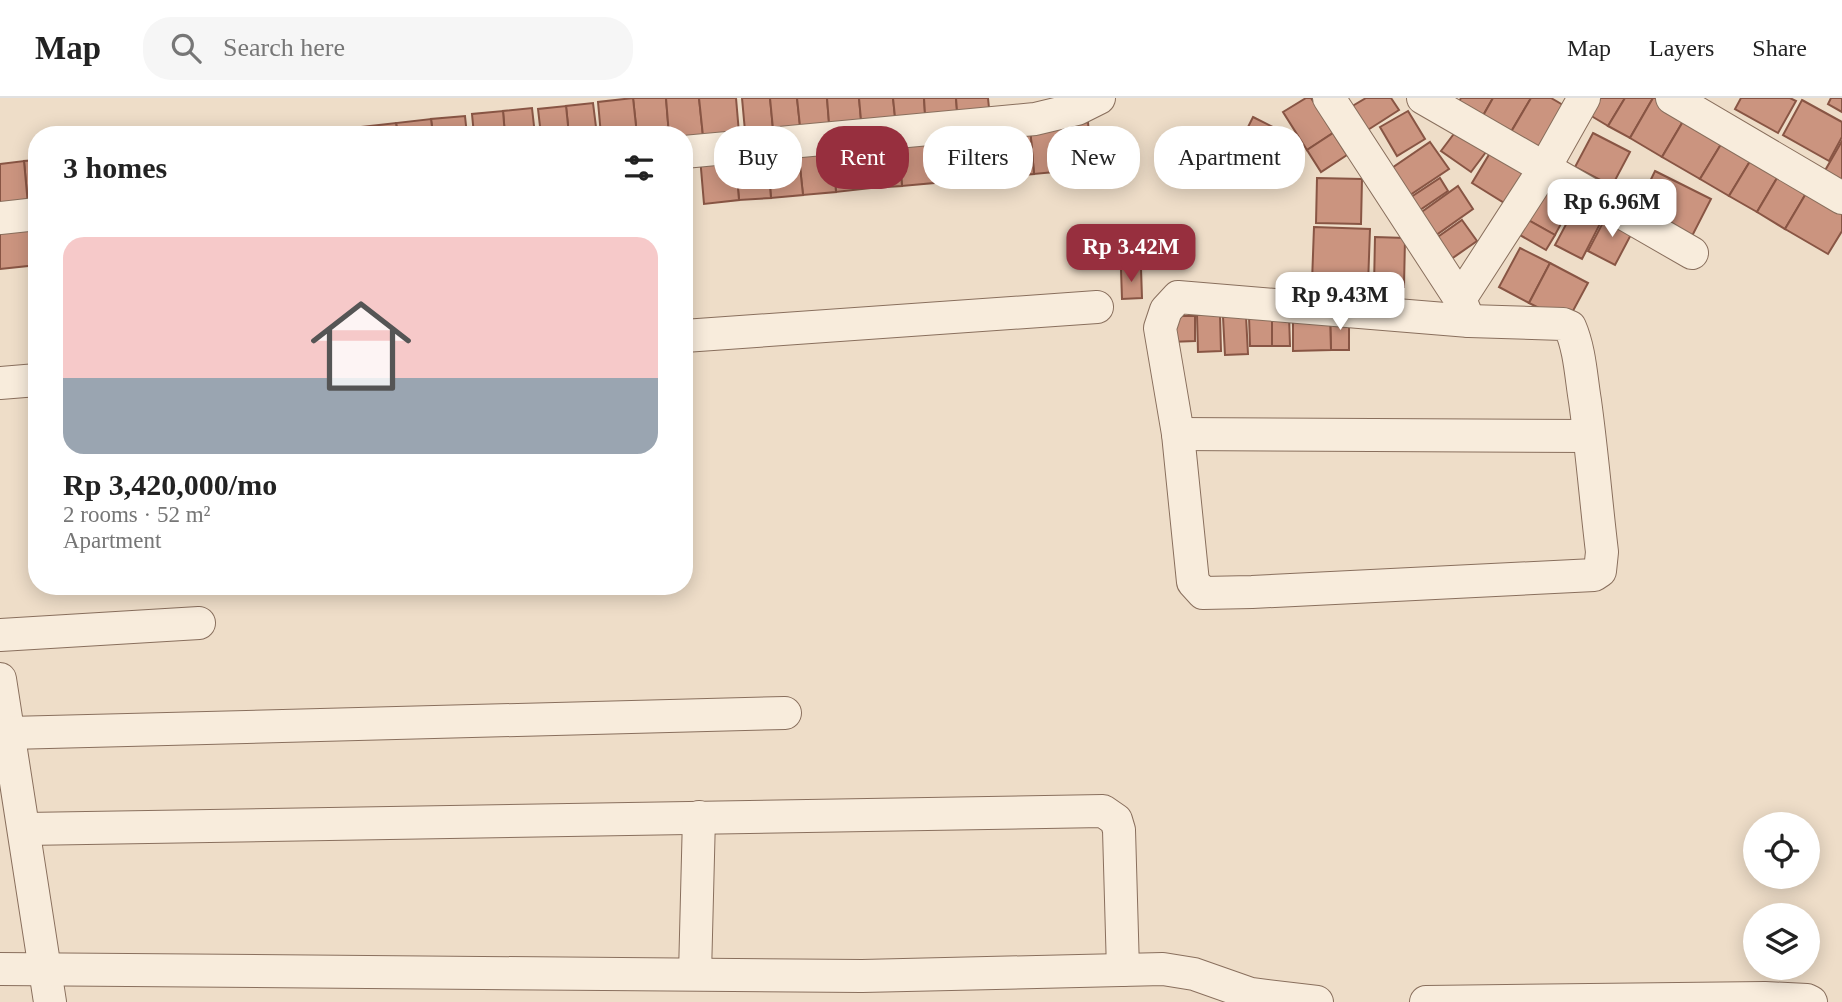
<!DOCTYPE html>
<html lang="en">
<head>
<meta charset="utf-8">
<style>
  :root { --surface:#fff; --page:#f6f6f6; --text:#222; --muted:#767676; --line:#e0e0e0; --accent:#972f3e }
  body { margin:0; font-family:"Times New Roman",serif; background:var(--page); color:var(--text); height:100vh; display:flex; flex-direction:column; font-size:26px; white-space:nowrap }
  * { box-sizing:border-box; margin:0 }
  p { font-size:23px; color:var(--muted) }
  .icon { flex:none; width:38px; height:38px; fill:none; stroke:currentColor; stroke-width:2; stroke-linecap:round; stroke-linejoin:round }
  .map { position:relative; flex:1; overflow:hidden }
  .panel { position:absolute; left:28px; top:28px; width:665px; height:469px; display:flex; flex-direction:column; background:var(--surface); border-radius:28px; box-shadow:0 4px 18px #0003 }
  .panel>* { flex:none }
  .hud { position:absolute; left:714px; top:28px; width:665px; height:63px; display:flex; gap:14px }
  .buttons { position:absolute; left:1743px; top:714px; display:grid; gap:14px }
  .buttons a { display:grid; place-items:center; width:77px; height:77px; border-radius:50%; background:var(--surface); box-shadow:0 4px 18px #0003; font-size:35px }
  .price { position:absolute; translate:-50% -60px; padding:0 16px; border-radius:14px; background:#fff; color:#222; font-size:23px; line-height:46px; filter:drop-shadow(0 2px 4px #0008) }
  .price::after { content:''; position:absolute; left:50%; top:42px; width:21px; height:16px; margin-left:-10px; background:inherit; clip-path:polygon(0 0,100% 0,50% 100%) }
  .price.selected { background:var(--accent); color:#fff }
  ul { padding:0; list-style:none }
  li { display:grid; align-content:center; gap:14px; height:371px; padding:0 35px }
  li span { display:grid; place-items:center; height:217px; border-radius:21px; color:#555 }
  li>.icon { margin-inline-start:auto }
  span .icon { width:126px; height:126px; fill:#fffc; stroke-width:1 }
  li b { font-size:30px }
  h2 { display:flex; justify-content:space-between; align-items:center; height:84px; padding:0 35px; font-size:30px }
  .chip { padding:0 24px; border-radius:28px; background:var(--surface); box-shadow:0 4px 18px #0003; font-size:24px; line-height:63px }
  .chip.selected { background:var(--accent); color:#fff }
  header { display:flex; align-items:center; gap:42px; box-sizing:border-box; height:98px; padding:0 35px; background:var(--surface); border-bottom:2px solid var(--line) }
  header strong { font-size:33px }
  nav { display:flex; gap:38px; margin-inline-start:auto; font-size:24px }
  .search { width:490px; height:63px; background:var(--page); display:flex; align-items:center; gap:18px; box-sizing:border-box; padding:0 24px; border-radius:28px; color:var(--muted); font-size:26px }
  .map>svg:first-child { display:block }
  .building { fill:#cb947f; stroke:#854; stroke-width:2 }
  .lines { fill:none; stroke-linecap:round; stroke-linejoin:round }
  .minor-casing { stroke:#896f5d; stroke-width:34 }
  .minor { stroke:#f8ecdc; stroke-width:32 }
</style>
</head>
<body>
<header>
<strong>Map</strong>
<div class="search"><svg class="icon" aria-label="search" viewBox="0 0 24 24"><circle cx="10" cy="10" r="6"/><path d="M15 15l6 6"/></svg>Search here</div>
<nav><a>Map</a><a>Layers</a><a>Share</a></nav>
</header>
<div class="map">
<svg width="1842" height="904" viewBox="0 0 1842 904">
  <rect width="100%" height="100%" fill="#eeddc8"/>
  <g class="building">
    <path d="M633 0H666L669 37H637Z"/>
    <path d="M633 0 637 37H601L598 4Z"/>
    <path d="M666 0H699L703 38 684 41V37H669Z"/>
    <path d="M699 0H736L739 35 703 38Z"/>
    <path d="M742 0H770L773 31 745 33Z"/>
    <path d="M770 0H797L800 28 773 31Z"/>
    <path d="M797 0H827L829 25 800 28Z"/>
    <path d="M827 0H859L861 22 829 25Z"/>
    <path d="M859 0H893L895 19 861 22Z"/>
    <path d="M893 0H924L925 16 895 19Z"/>
    <path d="M924 0H956L957 13 925 16Z"/>
    <path d="M956 0H988L989 10 957 13Z"/>
    <path d="M1306 0H1311L1333 35 1307 52 1283 14Z"/>
    <path d="M1366 0H1391L1399 12 1360 37 1344 13Z"/>
    <path d="M1461 0H1493L1480 23 1456 9Z"/>
    <path d="M1493 0H1531L1508 39 1480 23Z"/>
    <path d="M1531 0H1551L1563 7 1535 55 1508 39Z"/>
    <path d="M1597 0H1625L1608 28 1588 16Z"/>
    <path d="M1625 0H1653L1630 40 1608 28Z"/>
    <path d="M1653 0H1661L1688 15 1662 59 1630 40Z"/>
    <path d="M1741 0H1790L1796 3 1778 35 1735 11Z"/>
    <path d="M1831 0H1842V14L1828 6Z"/>
    <path d="M1802 2 1842 24V39L1829 63 1783 37Z"/>
    <path d="M593 5 597 37H569L566 8Z"/>
    <path d="M566 8 569 37H541L538 11Z"/>
    <path d="M532 10 535 37H505L503 13Z"/>
    <path d="M503 13 505 37H474L472 16Z"/>
    <path d="M1408 13 1425 41 1397 58 1380 29Z"/>
    <path d="M1688 15 1726 38 1700 81 1662 59Z"/>
    <path d="M465 18 467 37H433L431 21Z"/>
    <path d="M1253 19 1289 37 1276 64 1239 47Z"/>
    <path d="M431 21 433 37H398L396 25Z"/>
    <path d="M1088 24 1092 70 1065 73 1060 26Z"/>
    <path d="M396 25 398 37H363L362 29Z"/>
    <path d="M1060 26 1065 73 1034 76 1030 29Z"/>
    <path d="M1030 29 1034 76 999 79 995 32Z"/>
    <path d="M1459 29 1489 50 1471 74 1441 53Z"/>
    <path d="M995 32 999 79 966 82 962 35Z"/>
    <path d="M962 35 966 82 934 85 930 38Z"/>
    <path d="M1333 35 1347 57 1321 74 1307 52Z"/>
    <path d="M1593 35 1630 54 1612 88 1575 69Z"/>
    <path d="M930 38 934 85 902 88 898 41Z"/>
    <path d="M1726 38 1755 55 1729 98 1700 81Z"/>
    <path d="M898 41 902 88 870 90 866 44Z"/>
    <path d="M1842 43V87L1823 76Z"/>
    <path d="M866 44 870 90 836 94 832 47Z"/>
    <path d="M1430 44 1449 71 1404 101 1386 74Z"/>
    <path d="M832 47 836 94 803 97 798 50Z"/>
    <path d="M798 50 803 97 771 100 767 53Z"/>
    <path d="M1493 50 1527 71 1506 106 1472 85Z"/>
    <path d="M767 53 771 100 739 102 735 56Z"/>
    <path d="M1755 55 1783 70 1757 114 1729 98Z"/>
    <path d="M735 56 739 102 704 106 700 59Z"/>
    <path d="M37 62V106L28 107 24 63Z"/>
    <path d="M24 63 28 107 0 110V66Z"/>
    <path d="M1783 70 1811 87 1785 131 1757 114Z"/>
    <path d="M1655 73 1711 101 1690 142 1635 114Z"/>
    <path d="M1543 79 1576 98 1555 137 1521 118Z"/>
    <path d="M1317 80 1362 81 1361 126 1316 125Z"/>
    <path d="M1440 80 1448 93 1414 116 1405 103Z"/>
    <path d="M1811 87 1842 105V133L1828 156 1785 131Z"/>
    <path d="M1458 88 1473 111 1432 140 1416 118Z"/>
    <path d="M1579 102 1605 116 1582 161 1555 147Z"/>
    <path d="M1608 115 1635 129 1615 167 1588 153Z"/>
    <path d="M1521 118 1555 137 1546 152 1513 133Z"/>
    <path d="M1462 122 1477 143 1447 164 1432 143Z"/>
    <path d="M35 124 37 167 0 171V127Z"/>
    <path d="M1314 129 1370 131 1368 187 1312 184Z"/>
    <path d="M1375 139 1405 140 1404 189H1374Z"/>
    <path d="M1520 150 1550 165 1529 205 1499 189Z"/>
    <path d="M1550 165 1588 185 1567 224 1529 205Z"/>
    <path d="M1141 170 1142 200 1122 201 1121 171Z"/>
    <path d="M1349 216V252H1331L1330 217Z"/>
    <path d="M1197 217H1220L1221 253 1198 254Z"/>
    <path d="M1289 217 1290 248H1272V218Z"/>
    <path d="M1293 217H1330L1331 252 1293 253Z"/>
    <path d="M1170 218H1195V243L1170 244Z"/>
    <path d="M1246 218 1248 256 1225 257 1223 219Z"/>
    <path d="M1249 218H1272V248H1250Z"/>
  </g>
  <g class="lines">
    <g class="minor-casing">
      <g id="minor">
        <path d="M1329 0 1460 201 1469 223"/>
        <path d="M1423 0 1692 155"/>
        <path d="M1672 0 1842 100"/>
        <path d="M684 54 1035 21 1077 11 1099 0"/>
        <path d="M0 120 37 116"/>
        <path d="M1178 199 1469 223 1563 226 1570 229C1580 252 1581 279 1585 303 1592 353 1596 404 1602 454L1600 473 1594 477 1252 494 1203 495 1193 484 1178 336 1160 230 1166 212Z"/>
        <path d="M1460 201 1544 71 1584 0"/>
        <path d="M684 238 1097 209"/>
        <path d="M0 285 37 282"/>
        <path d="M1178 336 1589 338"/>
        <path d="M0 537 199 525"/>
        <path d="M0 581 50 904"/>
        <path d="M9 635 785 615"/>
        <path d="M25 731 1103 713 1116 722 1119 732 1123 872"/>
        <path d="M0 871 862 878 1163 871 1194 876 1251 896 1317 904"/>
        <path d="M695 876 699 719"/>
        <path d="M1426 904 1765 900 1807 902 1811 904"/>
      </g>
    </g>
    <use href="#minor" class="minor"/>
  </g>
</svg>
<div class="buttons">
<a><svg class="icon" aria-label="locate" viewBox="0 0 24 24"><circle cx="12" cy="12" r="6"/><path d="M12 2v4M12 18v4M2 12h4M18 12h4"/></svg></a>
<a><svg class="icon" aria-label="layers" viewBox="0 0 24 24"><path d="M12 4l9 5-9 5-9-5zM3 14l9 5 9-5"/></svg></a>
</div>
<b class="price" style="left:1612px;top:141px">Rp 6.96M</b>
<b class="price selected" style="left:1131px;top:186px">Rp 3.42M</b>
<b class="price" style="left:1340px;top:234px">Rp 9.43M</b>
<div class="hud">
<a class="chip">Buy</a>
<a class="chip selected">Rent</a>
<a class="chip">Filters</a>
<a class="chip">New</a>
<a class="chip">Apartment</a>
</div>
<section class="panel">
<h2>3 homes<svg class="icon" aria-label="filters" viewBox="0 0 24 24"><path d="M4 7h16M4 17h16"/><circle cx="9" cy="7" r="2"/><circle cx="15" cy="17" r="2"/></svg></h2>
<ul>
<li><span style="background:linear-gradient(#f6c9c9 65%,#9aa5b1 0)"><svg class="icon" aria-label="home" viewBox="0 0 24 24"><path d="M3 11l9-7 9 7M6 9v11h12V9"/></svg></span><div><b>Rp 3,420,000/mo</b><p>2 rooms · 52 m²</p><p>Apartment</p></div></li>
</ul>
</section>
</div>
</body>
</html>
